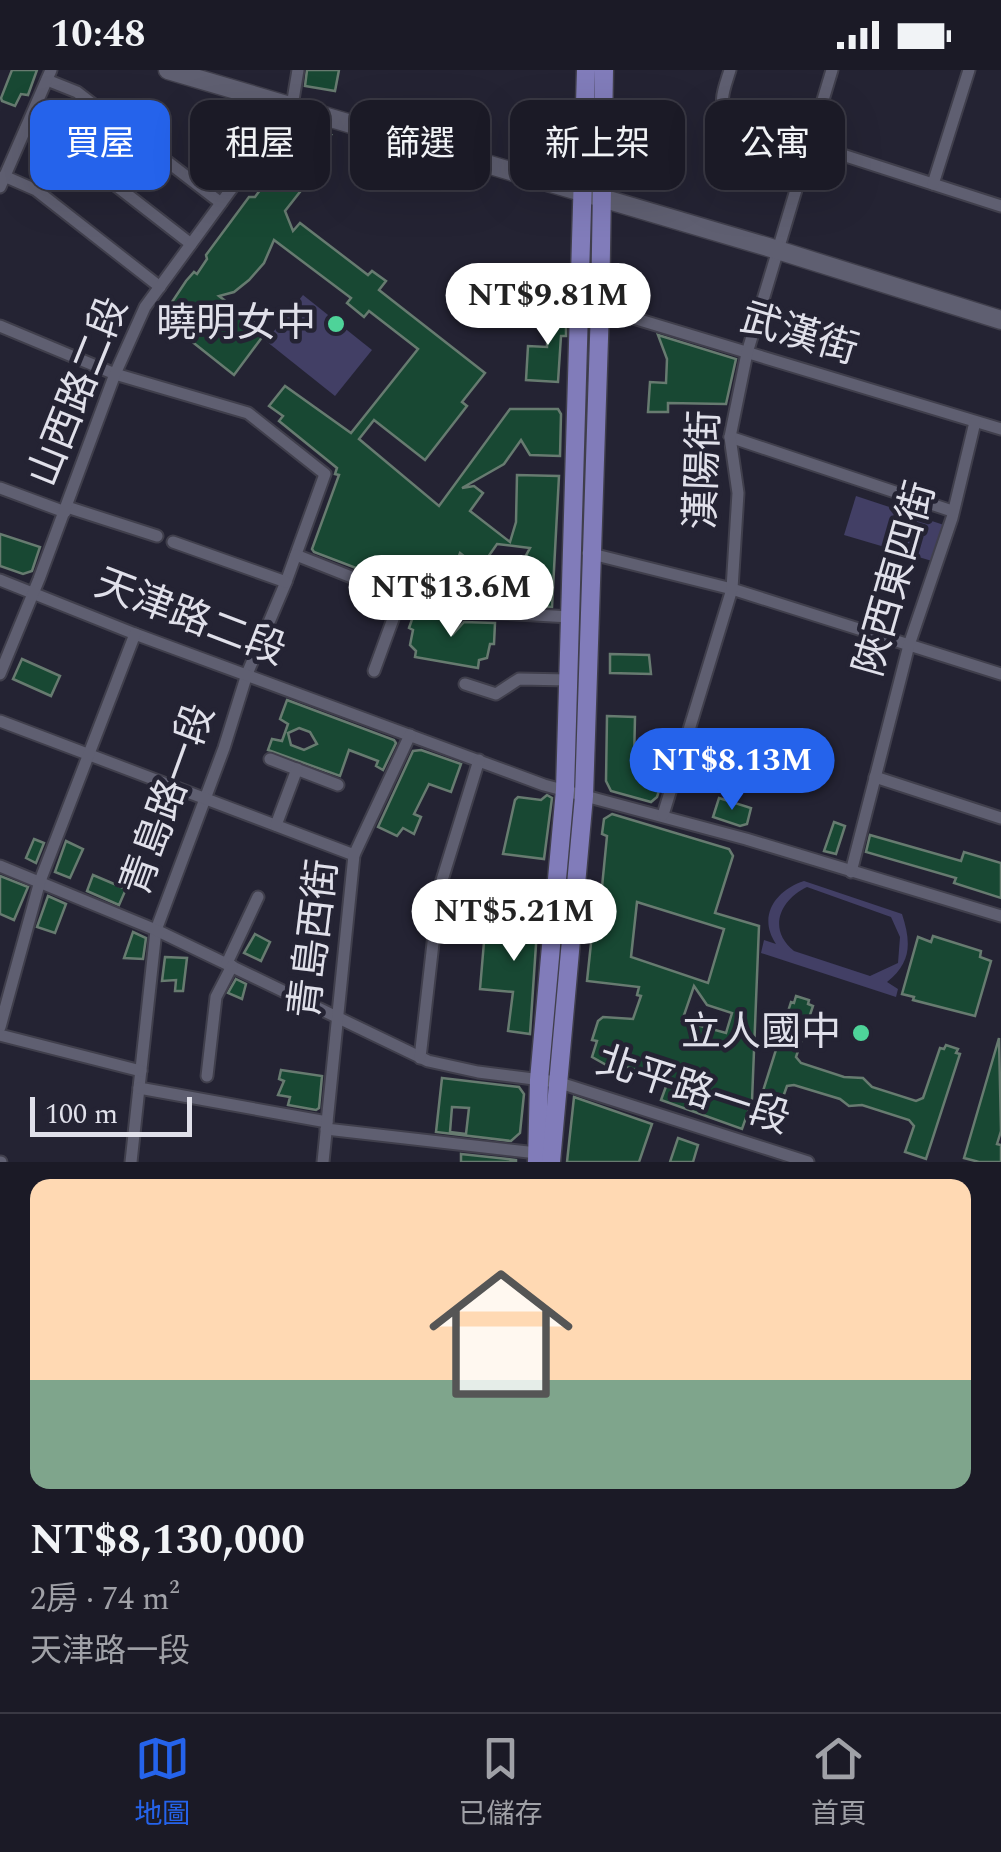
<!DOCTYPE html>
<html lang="zh-TW">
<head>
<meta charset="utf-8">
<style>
  :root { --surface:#1b1a26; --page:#24232e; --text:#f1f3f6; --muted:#a0a1a7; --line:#393843; --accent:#2563eb }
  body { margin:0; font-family:Spectral,"Noto Sans TC",serif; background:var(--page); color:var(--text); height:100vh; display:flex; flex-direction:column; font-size:38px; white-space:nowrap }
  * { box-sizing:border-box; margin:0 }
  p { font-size:32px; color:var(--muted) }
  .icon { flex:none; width:55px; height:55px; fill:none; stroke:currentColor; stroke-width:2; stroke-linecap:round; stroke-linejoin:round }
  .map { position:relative; height:1092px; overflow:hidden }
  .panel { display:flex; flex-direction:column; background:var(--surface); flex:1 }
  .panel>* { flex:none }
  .top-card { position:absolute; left:30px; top:30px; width:942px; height:90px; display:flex; gap:20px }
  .scale { position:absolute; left:30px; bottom:25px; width:162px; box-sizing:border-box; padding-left:10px; border:5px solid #e0e0ea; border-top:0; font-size:28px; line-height:35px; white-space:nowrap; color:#e0e0ea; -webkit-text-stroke:8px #242333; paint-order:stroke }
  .price { position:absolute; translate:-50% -85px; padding:0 22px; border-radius:35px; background:#fff; color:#222; font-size:32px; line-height:65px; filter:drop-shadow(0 2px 5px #0008) }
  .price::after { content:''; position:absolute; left:50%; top:60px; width:30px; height:22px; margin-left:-15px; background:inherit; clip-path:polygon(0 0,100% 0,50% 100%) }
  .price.selected { background:var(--accent); color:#fff }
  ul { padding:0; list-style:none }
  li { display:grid; align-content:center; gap:20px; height:530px; padding:0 30px }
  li+li { border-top:2px solid var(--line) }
  li span { display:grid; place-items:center; height:310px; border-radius:20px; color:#555 }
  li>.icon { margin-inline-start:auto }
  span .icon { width:180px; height:180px; fill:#fffc; stroke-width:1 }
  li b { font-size:42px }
  .pill { padding:0 35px; border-radius:20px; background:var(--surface); box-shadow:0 10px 40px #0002,0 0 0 2px var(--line); font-size:35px; line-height:90px }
  .pill.selected { background:var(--accent); color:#fff }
  .status { display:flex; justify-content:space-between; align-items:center; height:70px; padding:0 50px; background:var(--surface); direction:ltr }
  .status svg { height:28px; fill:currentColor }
  .menu { display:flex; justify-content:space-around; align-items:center; height:140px; border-top:2px solid var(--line); background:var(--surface); font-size:28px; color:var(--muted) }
  .menu a { display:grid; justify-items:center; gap:5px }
  .menu .selected { color:var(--accent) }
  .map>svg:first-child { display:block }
  .park { fill:#423f65; fill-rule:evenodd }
  .building { fill:#184833; stroke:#677b70; stroke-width:2.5; fill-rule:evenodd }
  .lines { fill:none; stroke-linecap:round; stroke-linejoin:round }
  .street-casing { stroke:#403f4c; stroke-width:15 }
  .secondary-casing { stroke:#403f4c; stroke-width:21 }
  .primary-casing { stroke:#403f4c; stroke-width:21 }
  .street { stroke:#5f5f71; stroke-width:11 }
  .secondary { stroke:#5f5f71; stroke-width:18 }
  .primary { stroke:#817cba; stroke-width:18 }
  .poi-dot { fill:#4ed399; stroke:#242333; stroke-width:4 }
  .labels { text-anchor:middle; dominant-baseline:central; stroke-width:9; stroke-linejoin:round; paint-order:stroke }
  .poi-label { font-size:40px; fill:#e0e0ea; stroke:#242333; text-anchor:end }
  .street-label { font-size:40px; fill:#e0e0ea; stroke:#242333 }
</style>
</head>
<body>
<div class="status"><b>10:48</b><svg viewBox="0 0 49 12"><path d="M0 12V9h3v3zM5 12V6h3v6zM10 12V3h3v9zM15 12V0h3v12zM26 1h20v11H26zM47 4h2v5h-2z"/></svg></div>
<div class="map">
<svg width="1001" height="1092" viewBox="0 0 1001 1092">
  <rect width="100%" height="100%" fill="#242333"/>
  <g class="park">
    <path d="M303 225 372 280 335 326 266 271Z"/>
    <path d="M856 426 944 455 932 491 844 465Z"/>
    <path d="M804 811 902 844C911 872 912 892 887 912L898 919 896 927 761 883 764 870 776 874C757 846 776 820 804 811ZM807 817 891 847 900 867 898 893 870 906 794 881C767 859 780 830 807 817Z"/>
  </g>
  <g class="building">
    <path d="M12 0H37L28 25 21 24 15 36 2 31 1 28Z"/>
    <path d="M307 0H339L335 21 305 16Z"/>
    <path d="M305 58 331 65 321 79 329 85 285 141 293 161 300 153 368 205 372 201 386 211 379 220 485 303 462 332 467 336 425 390 374 350 359 369 439 436 510 339H558L561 344 560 386 530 385 521 370 504 394 462 418 474 416 483 423 470 441 510 472 516 452 517 405 559 406 552 537 451 531 424 524 314 482 312 479 339 405 335 404 337 398 279 351 283 346 269 336 285 316 351 363 418 279 369 241 364 247 347 233 351 228 274 170 264 193 249 210 234 222 219 226 266 262 234 305 166 251 170 235 186 211 194 202 197 204 207 189 206 185 249 127H255L263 116 256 111 296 59ZM497 474 530 478 515 505 488 487ZM460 483 489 506 480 517 450 510Z"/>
    <path d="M411 85 449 96 445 112 438 116 400 104 404 90 408 91Z"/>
    <path d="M548 233 566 234V266H561L558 312 526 310 528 276 547 277Z"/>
    <path d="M658 265 736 289 726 334 668 333V342H648L650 312 666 313 667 289Z"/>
    <path d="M0 464 40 477 32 501 23 504 0 496Z"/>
    <path d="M415 541 446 549 453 564 464 552 495 553 494 574H490L487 588 479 590 478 598 415 587 416 581 410 575 413 560 409 558Z"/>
    <path d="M610 584 649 585 651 604 610 603Z"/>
    <path d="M22 589 60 606 51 626 13 609Z"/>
    <path d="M287 630 394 670 396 673 383 700 376 696 378 691 349 680 340 706 268 680 272 669 282 671 288 654 280 649ZM299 658 310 662 317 674 304 680 291 675 288 663Z"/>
    <path d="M607 646 635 647 634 693 665 702 657 727 651 732 611 721 606 711Z"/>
    <path d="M421 680 461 694 451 722 429 714 414 744 421 747 414 764 403 758 397 766 378 757 413 681Z"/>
    <path d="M547 725 552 728 544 789 503 784 515 730 518 727 541 730Z"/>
    <path d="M719 728 751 738 747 754 740 756 713 747Z"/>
    <path d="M612 744 729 779 733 786 715 843 759 856 752 1031 742 1059 661 1030 668 1011 611 992 610 997 592 987 597 971 592 970 598 951 603 947 633 949 641 926 637 925 639 917 587 911 596 826 601 827 607 766 602 764 604 749ZM637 832 724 859 708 913 631 887ZM694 916 707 935 732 943 726 963 682 951Z"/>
    <path d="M834 752 845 756 836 784 824 781Z"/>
    <path d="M870 765 961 791 964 782 1001 793V828L954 813 956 808 866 782Z"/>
    <path d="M34 769 44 773 36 793 26 788Z"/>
    <path d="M66 771 83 779 70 808 55 802Z"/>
    <path d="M93 805 126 819 119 835 87 821Z"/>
    <path d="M0 806 28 817 14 850 0 844Z"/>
    <path d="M48 826 66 834 55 863 37 857Z"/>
    <path d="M525 831 538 833V845L530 964 508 961 513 922 480 919 484 872H504L509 832 525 834Z"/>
    <path d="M133 862 146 868 143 889 124 888Z"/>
    <path d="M255 864 270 872 261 891 244 883Z"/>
    <path d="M933 866 981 881 980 887 991 891 975 946 913 930 914 927 902 924 918 867 931 872Z"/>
    <path d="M165 887 187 888 183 921H175L176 910 162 911Z"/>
    <path d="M236 909 246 914 242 929 228 923Z"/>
    <path d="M796 926 809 930 808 934 813 936 796 987 801 993 844 1007 863 1008 872 1017 916 1031 923 1028 940 978 944 979 946 975 958 979 956 983 960 984 926 1089 905 1082 914 1056 909 1050 862 1035 849 1036 840 1029 794 1015 787 1016 777 1044 758 1037 791 932 794 933Z"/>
    <path d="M999 968 1001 1061 997 1074 1001 1075V1092H979L964 1088Z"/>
    <path d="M281 1000 322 1006 319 1038 316 1040 288 1035 290 1027 278 1025 284 1011 279 1009Z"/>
    <path d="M442 1008 519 1017 524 1024 520 1063 511 1071 436 1062ZM452 1037 469 1038 466 1064 450 1062Z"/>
    <path d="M574 1027 652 1054 639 1092H567Z"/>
    <path d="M678 1068 698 1075 693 1092H670Z"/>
    <path d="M461 1084 516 1090V1092H461Z"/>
  </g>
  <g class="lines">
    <g class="street-casing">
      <g id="street">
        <path d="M730 0C725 17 717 32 728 48L1001 136"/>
        <path d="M47 10 77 22 221 133"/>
        <path d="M26 58 56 69 191 174"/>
        <path d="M4 106 36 120 160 217"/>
        <path d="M933 114 969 0"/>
        <path d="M0 117 51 0"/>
        <path d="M578 236 600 238 1001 359"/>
        <path d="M0 256 115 304 248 343 325 404 286 512 247 604 224 678 156 860 131 1092"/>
        <path d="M730 367 952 441"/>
        <path d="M0 418 65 442"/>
        <path d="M67 437 157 466"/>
        <path d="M173 472 286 512"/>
        <path d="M588 483 732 519 1001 604"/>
        <path d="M296 485 407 529 450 540 570 547"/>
        <path d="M0 510 135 564 544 715 746 769 1001 846"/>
        <path d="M374 601 401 527"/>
        <path d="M0 604 39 509 115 304 145 237 292 36 298 0"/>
        <path d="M465 614 496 624 519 609 569 610"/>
        <path d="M0 651 354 785"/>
        <path d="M270 689 338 715"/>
        <path d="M875 707 1001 748"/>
        <path d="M663 745 732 519 738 423 730 367 747 283 832 0"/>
        <path d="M276 755 297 699"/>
        <path d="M0 796 156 860 428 991 478 1002 557 1012 808 1092"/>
        <path d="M851 802 909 575 952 448 975 352"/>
        <path d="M227 893 258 827"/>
        <path d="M0 957 40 811 135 564"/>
        <path d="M0 965 141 1001"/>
        <path d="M420 988 439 820 479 690"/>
        <path d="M207 1006 216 927 232 896"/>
        <path d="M139 1018 327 1052"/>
        <path d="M326 1059 537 1083"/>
        <path d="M0 1092H1"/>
        <path d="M323 1092 354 785 410 665"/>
      </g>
    </g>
    <g class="secondary-casing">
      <path id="secondary" d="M168 0 768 177 1001 250"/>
    </g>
    <g class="primary-casing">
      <g id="primary">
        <path d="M537 1092 539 1010 565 720 586 0"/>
        <path d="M551 1092 584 726 600 238 604 0"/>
      </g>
    </g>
    <use href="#street" class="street"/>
    <use href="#secondary" class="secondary"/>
    <use href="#primary" class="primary"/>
  </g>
  <g class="poi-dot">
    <circle cx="336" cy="254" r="10"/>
    <circle cx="861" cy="963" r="10"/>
  </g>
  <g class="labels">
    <g class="poi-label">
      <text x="316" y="254">曉明女中</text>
      <text x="841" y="963">立人國中</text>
    </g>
    <g class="street-label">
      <text transform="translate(799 265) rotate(17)">武漢街</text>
      <text transform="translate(79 322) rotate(-68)">山西路二段</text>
      <text transform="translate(704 400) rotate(-88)">漢陽街</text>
      <text transform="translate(896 509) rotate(-74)">陜西東四街</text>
      <text transform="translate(190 548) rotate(21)">天津路二段</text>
      <text transform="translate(169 730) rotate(-70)">青島路一段</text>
      <text transform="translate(315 869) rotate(-83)">青島西街</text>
      <text transform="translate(693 1021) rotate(18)">北平路一段</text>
    </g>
  </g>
</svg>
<div class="scale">100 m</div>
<b class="price" style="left:548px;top:278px">NT$9.81M</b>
<b class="price" style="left:451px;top:570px">NT$13.6M</b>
<b class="price selected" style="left:732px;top:743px">NT$8.13M</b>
<b class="price" style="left:514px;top:894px">NT$5.21M</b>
<div class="top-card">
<a class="pill selected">買屋</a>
<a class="pill">租屋</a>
<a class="pill">篩選</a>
<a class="pill">新上架</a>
<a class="pill">公寓</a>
</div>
</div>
<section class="panel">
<ul>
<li><span style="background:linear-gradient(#ffd9b3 65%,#7fa58c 0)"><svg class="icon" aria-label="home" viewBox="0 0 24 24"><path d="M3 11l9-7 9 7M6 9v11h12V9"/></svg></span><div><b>NT$8,130,000</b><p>2房 · 74 m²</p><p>天津路一段</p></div></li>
</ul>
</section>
<nav class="menu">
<a class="selected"><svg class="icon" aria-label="map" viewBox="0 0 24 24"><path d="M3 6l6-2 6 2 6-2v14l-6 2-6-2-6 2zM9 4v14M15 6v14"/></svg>地圖</a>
<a><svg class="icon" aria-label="saved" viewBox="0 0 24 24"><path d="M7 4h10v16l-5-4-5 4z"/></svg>已儲存</a>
<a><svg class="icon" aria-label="home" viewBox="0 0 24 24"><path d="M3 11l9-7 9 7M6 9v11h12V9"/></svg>首頁</a>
</nav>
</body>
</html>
